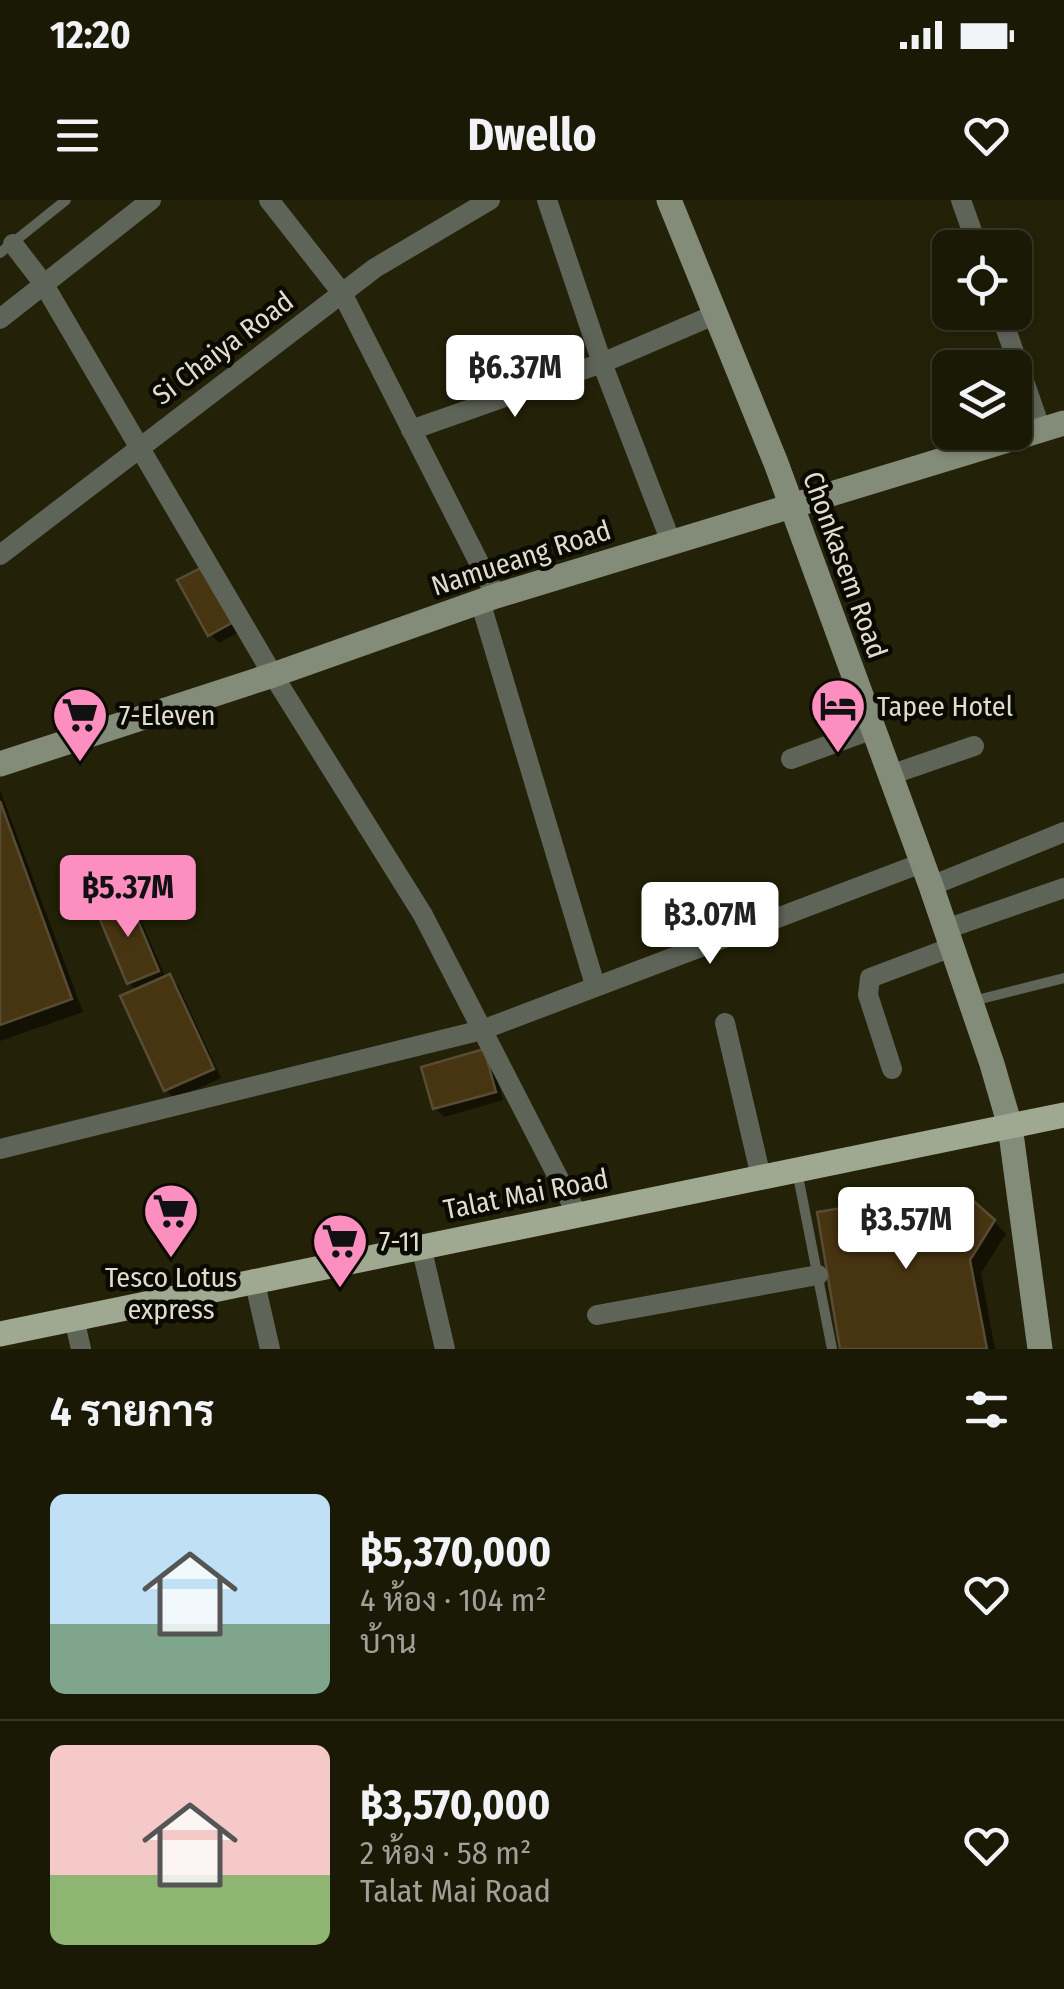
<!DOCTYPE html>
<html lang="th">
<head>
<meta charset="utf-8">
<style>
  :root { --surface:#1a1905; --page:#272613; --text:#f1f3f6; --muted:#9fa09a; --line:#383827; --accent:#fd8ec0 }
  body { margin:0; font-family:"Fira Sans Condensed",Sarabun,sans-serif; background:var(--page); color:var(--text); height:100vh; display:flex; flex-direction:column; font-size:38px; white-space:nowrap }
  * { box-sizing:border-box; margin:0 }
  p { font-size:32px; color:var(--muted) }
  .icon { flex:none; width:55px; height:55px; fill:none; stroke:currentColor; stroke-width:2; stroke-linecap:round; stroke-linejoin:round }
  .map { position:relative; height:1149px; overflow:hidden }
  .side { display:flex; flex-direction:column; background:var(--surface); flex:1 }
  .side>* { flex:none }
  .fabs { position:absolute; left:932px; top:30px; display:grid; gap:20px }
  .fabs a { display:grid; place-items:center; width:100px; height:100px; border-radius:15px; background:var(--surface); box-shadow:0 2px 8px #0004,0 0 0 2px var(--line); font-size:50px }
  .price { position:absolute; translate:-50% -85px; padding:0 22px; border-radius:10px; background:#fff; color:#222; font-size:32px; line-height:65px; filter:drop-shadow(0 2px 5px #0008) }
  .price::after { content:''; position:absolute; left:50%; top:60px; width:30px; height:22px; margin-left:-15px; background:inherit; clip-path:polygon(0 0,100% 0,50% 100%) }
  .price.selected { background:var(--accent); color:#111 }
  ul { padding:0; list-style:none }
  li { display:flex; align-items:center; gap:30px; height:250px; padding:0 50px }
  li+li { border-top:2px solid var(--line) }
  li span { display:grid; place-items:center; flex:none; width:280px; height:200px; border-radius:15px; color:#555 }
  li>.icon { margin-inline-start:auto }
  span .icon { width:120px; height:120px; fill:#fffc; stroke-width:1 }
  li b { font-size:42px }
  h2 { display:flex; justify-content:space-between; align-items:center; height:120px; padding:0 50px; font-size:42px }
  .status { display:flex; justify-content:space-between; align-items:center; height:70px; padding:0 50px; background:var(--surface); direction:ltr }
  .status svg { height:28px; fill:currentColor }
  header { display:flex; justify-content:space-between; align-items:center; height:130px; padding:0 50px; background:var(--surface); font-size:45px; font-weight:700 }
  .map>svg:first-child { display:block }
  .shadow { fill:#0007 }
  .building { fill:#473411; stroke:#594c34; stroke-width:2.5 }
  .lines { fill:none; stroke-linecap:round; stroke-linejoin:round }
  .lane { stroke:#5f6459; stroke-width:10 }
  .street { stroke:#5f6459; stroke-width:20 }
  .secondary { stroke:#838b79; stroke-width:25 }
  .primary { stroke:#9fa991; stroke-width:25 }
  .labels { text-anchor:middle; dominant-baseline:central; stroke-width:9; stroke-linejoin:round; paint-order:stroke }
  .street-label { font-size:28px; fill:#deddce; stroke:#0b0a02 }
  .poi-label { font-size:28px; fill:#deddce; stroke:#0b0a02; text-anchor:start }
</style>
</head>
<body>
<div class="status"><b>12:20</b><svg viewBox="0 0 49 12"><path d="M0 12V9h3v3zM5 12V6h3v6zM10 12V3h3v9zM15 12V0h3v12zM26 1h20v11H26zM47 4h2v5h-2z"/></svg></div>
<header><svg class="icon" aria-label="menu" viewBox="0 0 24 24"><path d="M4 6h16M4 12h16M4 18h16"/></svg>Dwello<svg class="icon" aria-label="heart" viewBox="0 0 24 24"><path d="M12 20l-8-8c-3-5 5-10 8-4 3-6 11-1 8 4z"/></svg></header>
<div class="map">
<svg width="1064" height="1149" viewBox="0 0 1064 1149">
  <rect width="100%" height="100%" fill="#232107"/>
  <g class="shadow">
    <path d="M215 377 244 429 219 443 210 434Z"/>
    <path d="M0 590 83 812 0 841Z"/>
    <path d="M127 700 136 709 166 778 169 777 178 785 221 878 175 899 166 890 137 791 129 783Z"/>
    <path d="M492 861 503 900 444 917 435 908 424 868Z"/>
    <path d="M994 1021 1006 1034 981 1073 995 1149H843Z"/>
  </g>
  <g class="building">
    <path d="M207 365 237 420 208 436 177 380Z"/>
    <path d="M0 601 72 799 0 825Z"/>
    <path d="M128 697 159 771 127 784 96 710Z"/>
    <path d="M170 774 214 869 164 891 120 796Z"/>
    <path d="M484 849 496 892 433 909 421 867Z"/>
    <path d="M960 989 995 1020 970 1060 987 1149H840L817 1012Z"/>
  </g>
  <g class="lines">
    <g class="lane">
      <path d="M0 53 66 0"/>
      <path d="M973 801 1064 778"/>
      <path d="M797 971 832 1149"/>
    </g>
    <g class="street">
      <path d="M269 0 342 93 496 396"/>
      <path d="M547 0 602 163 671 342"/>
      <path d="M961 0 978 48"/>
      <path d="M13 44 43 83 273 475 423 715 577 1014"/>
      <path d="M1000 112 1041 230"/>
      <path d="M0 119 151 0"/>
      <path d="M411 230 602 163 714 115"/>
      <path d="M0 355 375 68 490 0"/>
      <path d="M480 401 595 785"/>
      <path d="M791 559 873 529"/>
      <path d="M890 575 974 546"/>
      <path d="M931 686 1064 632"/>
      <path d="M946 729 1064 688"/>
      <path d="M725 823 761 977"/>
      <path d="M892 869 868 795 870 778 952 747"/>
      <path d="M0 949 482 830 922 663"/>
      <path d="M421 1046 445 1149"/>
      <path d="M254 1079 270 1149"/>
      <path d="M597 1115 818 1075"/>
      <path d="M74 1118 81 1149"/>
    </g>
    <g class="secondary">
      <path d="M669 0 776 263 931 686 992 864 1010 926 1040 1149"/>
      <path d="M0 564 273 475 496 396 1064 223"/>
    </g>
    <path class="primary" d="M0 1134 1064 915"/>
  </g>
  <defs>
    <g id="hotel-pin" transform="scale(2.875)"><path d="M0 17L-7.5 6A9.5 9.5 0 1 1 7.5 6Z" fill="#fd8ec0" stroke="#0b0a02"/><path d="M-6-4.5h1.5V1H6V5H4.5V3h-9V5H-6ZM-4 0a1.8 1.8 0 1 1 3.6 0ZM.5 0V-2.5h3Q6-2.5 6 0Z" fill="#111"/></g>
    <g id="supermarket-pin" transform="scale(2.875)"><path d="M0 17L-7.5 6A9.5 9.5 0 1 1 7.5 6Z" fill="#fd8ec0" stroke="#0b0a02"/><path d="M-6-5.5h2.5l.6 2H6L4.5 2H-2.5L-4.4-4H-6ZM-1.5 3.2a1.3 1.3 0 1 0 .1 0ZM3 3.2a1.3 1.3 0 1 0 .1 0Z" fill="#111"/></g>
  </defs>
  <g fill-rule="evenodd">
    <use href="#hotel-pin" x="838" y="506"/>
    <use href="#supermarket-pin" x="80" y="515"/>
    <use href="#supermarket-pin" x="171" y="1011"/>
    <use href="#supermarket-pin" x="340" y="1041"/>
  </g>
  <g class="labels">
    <g class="street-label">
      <text transform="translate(223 148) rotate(-37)">Si Chaiya Road</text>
      <text transform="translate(521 358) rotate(-18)">Namueang Road</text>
      <text transform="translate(845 365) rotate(70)">Chonkasem Road</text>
      <text transform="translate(526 994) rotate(-11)">Talat Mai Road</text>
    </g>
    <g class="poi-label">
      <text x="877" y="506">Tapee Hotel</text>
      <text x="119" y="515">7-Eleven</text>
      <text x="379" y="1041">7-11</text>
      <text x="171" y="1077" text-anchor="middle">Tesco Lotus<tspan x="171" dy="32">express</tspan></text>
    </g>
  </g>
</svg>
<div class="fabs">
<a><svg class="icon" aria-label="locate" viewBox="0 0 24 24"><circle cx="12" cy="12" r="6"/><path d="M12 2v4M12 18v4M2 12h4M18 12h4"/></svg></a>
<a><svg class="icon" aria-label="layers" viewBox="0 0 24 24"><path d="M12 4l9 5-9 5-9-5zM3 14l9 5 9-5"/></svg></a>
</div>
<b class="price" style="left:515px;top:220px">฿6.37M</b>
<b class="price selected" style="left:128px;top:740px">฿5.37M</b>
<b class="price" style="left:710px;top:767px">฿3.07M</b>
<b class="price" style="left:906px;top:1072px">฿3.57M</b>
</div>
<section class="side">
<h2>4 รายการ<svg class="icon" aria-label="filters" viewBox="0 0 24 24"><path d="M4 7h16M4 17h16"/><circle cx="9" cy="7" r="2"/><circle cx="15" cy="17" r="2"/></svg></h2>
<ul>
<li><span style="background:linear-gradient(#bfe0f5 65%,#7fa58c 0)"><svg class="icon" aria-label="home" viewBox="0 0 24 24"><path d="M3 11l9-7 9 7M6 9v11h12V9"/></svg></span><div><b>฿5,370,000</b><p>4 ห้อง · 104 m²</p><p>บ้าน</p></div><svg class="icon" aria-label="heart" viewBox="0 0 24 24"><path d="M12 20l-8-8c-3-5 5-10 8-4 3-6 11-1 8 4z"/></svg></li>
<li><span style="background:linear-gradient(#f6c9c9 65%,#8fb573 0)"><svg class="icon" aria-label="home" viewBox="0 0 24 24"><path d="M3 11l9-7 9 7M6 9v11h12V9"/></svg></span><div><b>฿3,570,000</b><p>2 ห้อง · 58 m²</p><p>Talat Mai Road</p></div><svg class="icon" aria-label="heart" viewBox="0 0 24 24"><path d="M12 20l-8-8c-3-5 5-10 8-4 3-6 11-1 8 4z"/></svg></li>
</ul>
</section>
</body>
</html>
